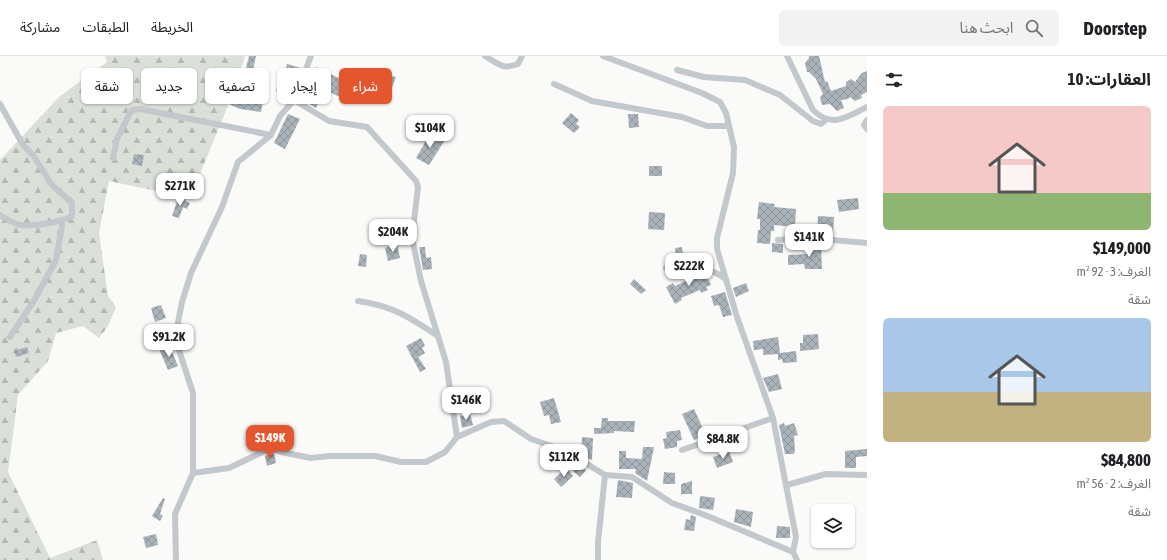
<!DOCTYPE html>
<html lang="ar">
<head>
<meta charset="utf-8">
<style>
  :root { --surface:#fff; --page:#f2f2f2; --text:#202124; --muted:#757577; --line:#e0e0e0; --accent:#e4572e }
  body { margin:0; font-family:"Asap Condensed","Noto Sans Arabic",sans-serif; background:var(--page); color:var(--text); direction:rtl; height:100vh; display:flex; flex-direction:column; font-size:15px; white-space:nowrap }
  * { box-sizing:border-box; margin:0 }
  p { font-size:13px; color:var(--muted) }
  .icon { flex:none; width:22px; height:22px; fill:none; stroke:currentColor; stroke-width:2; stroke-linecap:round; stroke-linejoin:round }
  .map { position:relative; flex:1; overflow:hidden; direction:ltr }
  .side { display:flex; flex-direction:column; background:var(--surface); width:300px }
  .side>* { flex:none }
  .guide { position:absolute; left:12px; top:12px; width:380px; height:36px; direction:rtl; display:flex; gap:8px }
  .controls { position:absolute; left:811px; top:448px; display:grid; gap:8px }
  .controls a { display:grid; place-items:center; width:44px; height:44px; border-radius:6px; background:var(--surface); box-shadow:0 1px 3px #0004; font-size:20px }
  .price { position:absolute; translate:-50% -34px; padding:0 9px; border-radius:8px; background:#fff; color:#222; font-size:13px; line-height:26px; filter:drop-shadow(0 1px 2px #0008) }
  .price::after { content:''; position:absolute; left:50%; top:24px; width:12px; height:9px; margin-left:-6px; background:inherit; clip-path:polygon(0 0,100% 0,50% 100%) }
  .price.current { background:var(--accent); color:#fff }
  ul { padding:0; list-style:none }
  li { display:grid; align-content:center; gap:8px; height:212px; padding:0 16px }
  li span { display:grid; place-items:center; height:124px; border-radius:6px; color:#555 }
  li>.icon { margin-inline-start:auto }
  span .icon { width:72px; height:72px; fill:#fffc; stroke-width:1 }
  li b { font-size:17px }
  h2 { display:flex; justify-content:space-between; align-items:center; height:48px; padding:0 16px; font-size:17px }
  .tag { padding:0 14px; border-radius:6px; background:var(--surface); box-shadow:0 1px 3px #0004; font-size:14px; line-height:36px }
  .tag.current { background:var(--accent); color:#fff }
  header { display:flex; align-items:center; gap:24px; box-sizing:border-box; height:56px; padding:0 20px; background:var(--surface); border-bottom:1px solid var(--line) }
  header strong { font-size:19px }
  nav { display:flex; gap:22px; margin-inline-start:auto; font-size:14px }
  .search { width:280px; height:36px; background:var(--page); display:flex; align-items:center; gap:10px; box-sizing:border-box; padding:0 14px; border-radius:6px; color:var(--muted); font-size:15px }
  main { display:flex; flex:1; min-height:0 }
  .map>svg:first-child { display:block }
  .forest { fill:url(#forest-firs) }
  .building { fill:url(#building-cross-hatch) }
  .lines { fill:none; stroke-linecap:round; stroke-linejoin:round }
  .minor { stroke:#c3c8cc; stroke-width:6 }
</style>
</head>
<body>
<header>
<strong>Doorstep</strong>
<div class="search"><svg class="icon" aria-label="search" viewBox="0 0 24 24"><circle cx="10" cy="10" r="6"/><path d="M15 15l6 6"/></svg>ابحث هنا</div>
<nav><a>الخريطة</a><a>الطبقات</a><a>مشاركة</a></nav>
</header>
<main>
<section class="side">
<h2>العقارات: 10<svg class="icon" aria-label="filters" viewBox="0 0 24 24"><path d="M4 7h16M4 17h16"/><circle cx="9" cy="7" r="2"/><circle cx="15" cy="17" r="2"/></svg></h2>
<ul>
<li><span style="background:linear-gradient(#f6c9c9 70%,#8fb573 0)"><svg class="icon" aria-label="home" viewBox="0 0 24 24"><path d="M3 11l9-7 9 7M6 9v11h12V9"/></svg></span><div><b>$149,000</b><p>الغرف: 3 · 92 m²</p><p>شقة</p></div></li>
<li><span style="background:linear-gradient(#a9c7e8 60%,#c2b280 0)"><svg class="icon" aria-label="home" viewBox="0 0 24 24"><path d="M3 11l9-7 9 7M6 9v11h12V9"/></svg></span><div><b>$84,800</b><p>الغرف: 2 · 56 m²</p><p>شقة</p></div></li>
</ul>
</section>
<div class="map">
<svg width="867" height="504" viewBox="0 0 867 504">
  <defs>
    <pattern id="forest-firs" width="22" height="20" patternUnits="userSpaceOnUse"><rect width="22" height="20" fill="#dadfd7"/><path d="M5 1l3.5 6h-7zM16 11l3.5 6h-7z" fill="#b4b9b4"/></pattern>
    <pattern id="building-cross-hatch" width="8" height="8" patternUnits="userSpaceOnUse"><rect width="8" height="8" fill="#aab3b9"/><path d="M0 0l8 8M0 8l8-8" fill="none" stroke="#8e969c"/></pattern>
  </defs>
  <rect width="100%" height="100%" fill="#fafaf8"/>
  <path class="forest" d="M105 0H245L237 28 190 142 109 125 99 177 108 240 116 251 108 270 99 282 83 270 56 277 48 305 18 339 8 416 50 502 97 484 103 504H0V104L60 40 107 6Z"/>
  <g class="building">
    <path d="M249 0H256L253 14 246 12Z"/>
    <path d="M809 0H819L825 26 827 25 831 35 846 30V26L851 23 855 26 862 17 867 15V36L861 39 862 42 855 45 850 41 848 43 841 44 844 52 837 55 830 48 822 49 820 41 823 38 816 23 809 16H807L805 7 809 2Z"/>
    <path d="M287 8 301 12 292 38 276 35 279 24 282 25Z"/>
    <path d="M316 11 347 26V28L357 32 351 46 325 34 316 52 300 42 305 27 308 28Z"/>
    <path d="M389 19 396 21 392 32 385 30Z"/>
    <path d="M238 20 250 23 244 42 263 45 261 56 240 53 229 48Z"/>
    <path d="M571 57 579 64 576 68 580 71 574 77 562 67Z"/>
    <path d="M288 58 300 63 285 93 274 87Z"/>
    <path d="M628 58H638L639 71 629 72Z"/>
    <path d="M431 76 445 84 429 109 416 102Z"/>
    <path d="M134 98 144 99 142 110 132 108Z"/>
    <rect x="649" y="110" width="13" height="10"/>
    <path d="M179 140 186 143 185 145 190 147 187 153 183 151 179 162 172 160Z"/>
    <path d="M858 142 859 153 839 156 837 144Z"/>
    <path d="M759 146 775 148 774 151 796 153 795 171 774 169V175H771L770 188 757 187 758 174H760V163H757Z"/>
    <path d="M649 156 665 157 664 174 648 173Z"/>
    <path d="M818 160 834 161 833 180 817 178Z"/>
    <path d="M772 187 783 188V197L772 196Z"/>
    <path d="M808 187 821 188 822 213H805L804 208 788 209V199L808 198Z"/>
    <path d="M397 188 400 202 388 205 385 192Z"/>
    <path d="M419 191H425L426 202 431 201 432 213 423 214Z"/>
    <path d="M682 191 684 206 677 207 675 192Z"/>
    <path d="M360 198 367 199 366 211 358 210Z"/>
    <path d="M703 217 706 218 711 229 706 231 708 234 701 237 700 234 681 242 682 244 675 248 666 231 673 227 675 230Z"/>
    <path d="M634 223 646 234 641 238 630 228Z"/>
    <path d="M746 227 749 235 736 241 733 232Z"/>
    <path d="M725 236 732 259 723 261 719 249 714 250 711 240Z"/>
    <path d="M161 249 166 262 155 266 151 252Z"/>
    <path d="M818 278 819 293 800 295V287H803V279Z"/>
    <path d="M778 281 780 297 796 295 797 306 783 307 782 303 778 304V298L763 299V293L754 294 753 285Z"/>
    <path d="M421 282 425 290 422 292 425 297 418 301 426 313 420 316 406 290Z"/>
    <path d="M27 291 29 297 16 301 14 295Z"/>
    <path d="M170 291 178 310 168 314 160 295Z"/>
    <path d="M778 318 782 333 769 336 763 322Z"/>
    <path d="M554 342 561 366 551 368 549 359 544 360 540 346Z"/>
    <path d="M694 353 706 379 694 384 682 358Z"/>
    <path d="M470 358 473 369 462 372 460 360Z"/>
    <path d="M602 362H608V365H635L634 376 614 375V377L594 378V372H601Z"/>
    <path d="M784 367 785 370 794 367 798 379 794 380 795 394 794 398H785L779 369Z"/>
    <path d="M680 374 682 384 677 385V391L665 393 663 383 667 382 666 376Z"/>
    <path d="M582 381 593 382 592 404 585 401 587 398H581Z"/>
    <path d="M643 391H654L647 425 635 417 636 413H619V395H626V402L642 403Z"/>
    <path d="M867 393V400L856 401V412H845V395Z"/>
    <path d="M729 395 733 406 717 412 713 401Z"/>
    <path d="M271 397 274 398 276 407 267 410 265 400Z"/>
    <path d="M579 408 586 414 580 421 573 415Z"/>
    <path d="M566 412 573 420 561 431 554 423Z"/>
    <path d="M664 416 675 417V428H663Z"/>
    <path d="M618 424 633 427 632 442 616 441Z"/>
    <path d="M692 425V438H681V428Z"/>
    <path d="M700 440 715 442 713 454 699 452Z"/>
    <path d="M163 442 165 443 160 458 163 460 160 465 152 460Z"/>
    <path d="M736 453 753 456 751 471 734 466Z"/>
    <path d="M691 459 696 461 694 475 684 474 686 463 690 464Z"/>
    <path d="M777 470 790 471V482H776Z"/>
    <path d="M156 478 158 489 146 492 143 481Z"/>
  </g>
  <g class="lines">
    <g class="minor">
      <path d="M485 0C499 8 502 14 518 8L522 0"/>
      <path d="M603 0 702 37 720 46 726 57 734 91 733 117 717 182V193L737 261 773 362 796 481 793 496 797 504"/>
      <path d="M787 0 813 54C832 73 847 61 867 51"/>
      <path d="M677 14 704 21 745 24 780 39 813 65 821 68 826 64"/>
      <path d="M554 28 592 45 682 61 707 70H729"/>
      <path d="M294 44 329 65 367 71 416 125 418 131 412 182 421 225 446 306 457 381"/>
      <path d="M0 48 23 89 33 99 52 129 72 147V160C63 166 27 172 17 168 11 166 5 162 0 159"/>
      <path d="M867 64 864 69 867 73"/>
      <path d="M113 102 117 83 130 57 132 54 140 53 271 79"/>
      <path d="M778 184 808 182 867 187"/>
      <path d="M666 212C690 211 705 208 726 223"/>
      <path d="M358 245C393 250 409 261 438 280"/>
      <path d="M10 281 35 243 56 204 62 170 61 164"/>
      <path d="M682 394 773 362"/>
      <path d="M193 417 229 412 271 392 281 396 311 402 329 400H375L401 406H426L445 396 457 381 491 366 504 365 531 383 566 395 605 419 632 421 672 447 705 459 793 496"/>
      <path d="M787 429 826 418 866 419"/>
      <path d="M176 504 175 458 193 417V337L175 282 182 246 191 217 222 151 238 106 271 79 280 60 294 44 311 0"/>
      <path d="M598 504V486L605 419"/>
    </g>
  </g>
</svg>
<div class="controls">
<a><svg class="icon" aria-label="layers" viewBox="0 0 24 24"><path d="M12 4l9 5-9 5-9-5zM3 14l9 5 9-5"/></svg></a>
</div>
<b class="price" style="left:430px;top:93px">$104K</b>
<b class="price" style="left:180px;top:151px">$271K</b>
<b class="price" style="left:393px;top:197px">$204K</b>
<b class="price" style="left:809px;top:202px">$141K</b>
<b class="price" style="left:689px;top:231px">$222K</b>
<b class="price" style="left:169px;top:302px">$91.2K</b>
<b class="price" style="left:466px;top:365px">$146K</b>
<b class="price current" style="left:270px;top:403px">$149K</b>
<b class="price" style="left:723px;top:404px">$84.8K</b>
<b class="price" style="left:564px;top:422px">$112K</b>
<div class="guide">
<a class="tag current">شراء</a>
<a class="tag">إيجار</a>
<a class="tag">تصفية</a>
<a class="tag">جديد</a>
<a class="tag">شقة</a>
</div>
</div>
</main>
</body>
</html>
